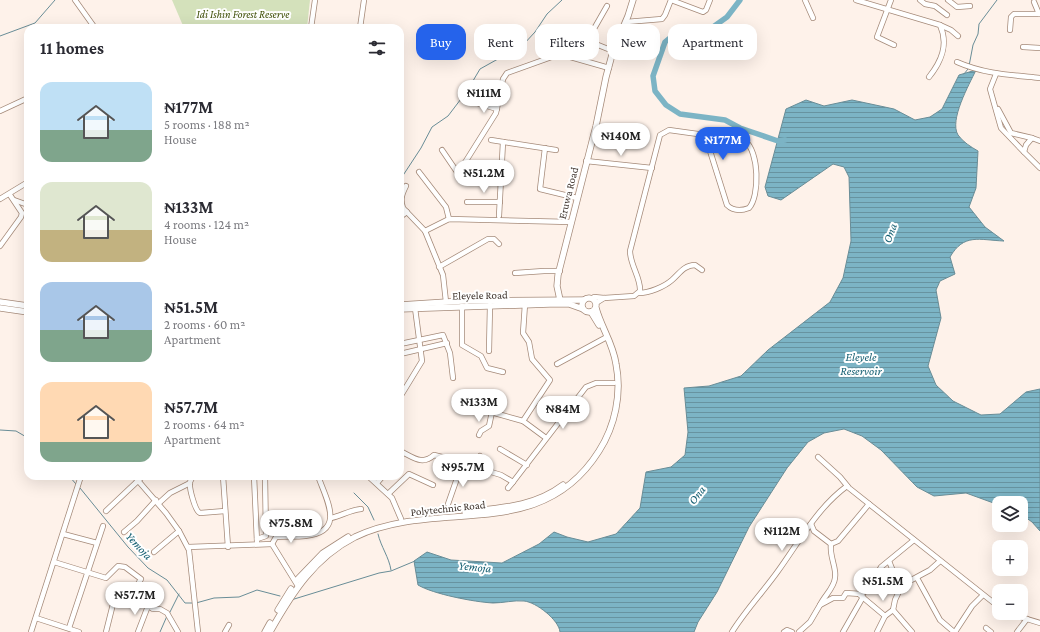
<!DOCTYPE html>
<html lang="en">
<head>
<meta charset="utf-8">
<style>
  :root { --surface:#fff; --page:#f7f7f7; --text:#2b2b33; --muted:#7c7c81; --accent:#2563eb }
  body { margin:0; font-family:"Crimson Pro",serif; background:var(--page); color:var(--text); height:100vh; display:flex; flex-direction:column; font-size:15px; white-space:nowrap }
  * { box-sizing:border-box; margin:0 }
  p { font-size:13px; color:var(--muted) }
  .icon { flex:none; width:22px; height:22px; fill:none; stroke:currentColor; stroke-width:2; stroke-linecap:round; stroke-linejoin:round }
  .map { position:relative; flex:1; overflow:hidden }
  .sheet { position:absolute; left:24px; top:24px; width:380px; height:456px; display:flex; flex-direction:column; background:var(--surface); border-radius:12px; box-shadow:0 4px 16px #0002 }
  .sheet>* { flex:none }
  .guide { position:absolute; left:416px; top:24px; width:380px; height:36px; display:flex; gap:8px }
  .tools { position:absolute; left:992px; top:496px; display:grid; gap:8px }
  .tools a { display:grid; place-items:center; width:36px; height:36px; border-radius:8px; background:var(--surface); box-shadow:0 4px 16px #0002; font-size:20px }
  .price { position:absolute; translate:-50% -34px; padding:0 9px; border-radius:14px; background:#fff; color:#222; font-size:13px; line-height:26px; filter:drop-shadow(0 1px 2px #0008) }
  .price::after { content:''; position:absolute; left:50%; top:24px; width:12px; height:9px; margin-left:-6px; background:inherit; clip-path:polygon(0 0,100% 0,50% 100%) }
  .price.active { background:var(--accent); color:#fff }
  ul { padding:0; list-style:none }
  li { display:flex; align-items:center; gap:12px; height:100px; padding:0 16px }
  li span { display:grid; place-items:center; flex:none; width:112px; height:80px; border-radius:12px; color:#555 }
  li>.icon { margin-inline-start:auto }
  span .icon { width:48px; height:48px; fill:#fffc; stroke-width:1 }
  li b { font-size:17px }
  h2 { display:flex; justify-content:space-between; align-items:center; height:48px; padding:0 16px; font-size:17px }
  .pill { padding:0 14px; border-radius:12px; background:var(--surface); box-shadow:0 4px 16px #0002; font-size:14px; line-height:36px }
  .pill.active { background:var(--accent); color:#fff }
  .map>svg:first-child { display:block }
  .park { fill:#d4e1bb }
  .water { fill:url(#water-rules); stroke:#698d97 }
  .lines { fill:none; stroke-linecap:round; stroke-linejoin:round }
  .stream { stroke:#698d97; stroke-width:1 }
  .river { stroke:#7cb4c5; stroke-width:5.5 }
  .minor-casing { stroke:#a58a79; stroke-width:6 }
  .major-casing { stroke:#a58a79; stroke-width:7 }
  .minor { stroke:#fff; stroke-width:4.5 }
  .major { stroke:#fff; stroke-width:5.5 }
  .labels { text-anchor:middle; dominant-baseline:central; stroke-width:4; stroke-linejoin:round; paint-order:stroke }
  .park-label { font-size:11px; font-style:italic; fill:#3e4e05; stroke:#fff }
  .street-label { font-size:11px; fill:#3e332c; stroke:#fff }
  .water-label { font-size:12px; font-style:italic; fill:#135e71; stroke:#fff }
</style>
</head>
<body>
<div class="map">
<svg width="1040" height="632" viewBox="0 0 1040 632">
  <defs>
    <pattern id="water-rules" width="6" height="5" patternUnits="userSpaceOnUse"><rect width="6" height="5" fill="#7cb4c5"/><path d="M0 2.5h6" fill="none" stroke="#6793a0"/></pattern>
  </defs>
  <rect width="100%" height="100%" fill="#fef2ea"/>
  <path class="park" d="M172 0H310L307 28H184Z"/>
  <path class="water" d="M976 70C969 85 949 120 958 135 963 142 971 147 978 151L976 188 969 207 985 227 1004 241C979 240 964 233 950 257L955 274 940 281 936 290 941 318 928 366 936 385 953 401 981 415 1000 414 1026 392 1040 389V531L1032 522 1021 514V503H999V505L966 493 934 496 917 487 881 450 862 436 844 429 824 433 808 442 787 468 749 527 717 592 698 622 694 632H560C559 620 536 602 524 601 514 600 503 603 493 603 474 602 433 594 418 585L414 561 427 552 451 560 502 563 539 544 554 532 567 537 588 542 616 534 640 508 646 472 671 467 685 455 688 432 684 388 709 386 741 376 768 350 830 302 843 278 851 241 849 177 844 167 833 164 781 200 768 196 765 187 786 109 806 100 824 106 852 100 894 109 915 120 930 117 942 109 959 75Z"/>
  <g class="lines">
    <g class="stream">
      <path d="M0 36 35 23 55 0"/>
      <path d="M969 66 973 45 978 34 979 24 997 0"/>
      <path d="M964 74 968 69"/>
      <path d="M400 180 421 148 432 127 448 116 467 91 480 69 523 45 535 32 547 14 562 0"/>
      <path d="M0 430 16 431 28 438"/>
      <path d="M69 476 76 484"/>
      <path d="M80 488 128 547 148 568 167 580 185 603H193"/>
      <path d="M354 493 368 507 374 520"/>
      <path d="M378 534C381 547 389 557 391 570"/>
      <path d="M291 600 379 573 391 571 415 561"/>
      <path d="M196 603 214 598 239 597 257 590 280 596"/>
      <path d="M169 614 179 594"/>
      <path d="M160 632 167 616"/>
    </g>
    <path class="river" d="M740 0 727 17 713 27 677 32 665 42 653 76 655 91 666 105 680 114 725 120 740 128 778 141 785 140"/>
    <g class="minor-casing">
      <g id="minor">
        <path d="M75 0 95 28"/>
        <path d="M671 0 703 12 706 10 710 0"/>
        <path d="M805 0 813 18"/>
        <path d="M856 0 940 25C949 45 941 62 929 77"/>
        <path d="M891 0 877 37 894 45"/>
        <path d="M920 0 925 4 935 6 947 15"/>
        <path d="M948 0 957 7 970 6"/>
        <path d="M1034 2 1039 14"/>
        <path d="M626 22 662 19 665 15 671 0"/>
        <path d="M940 25 951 30 958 36"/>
        <path d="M311 28 315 0"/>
        <path d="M360 28 364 0"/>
        <path d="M556 28 613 51"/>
        <path d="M1010 30 1011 17 1014 14H1040"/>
        <path d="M587 41 607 6"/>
        <path d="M1023 47 1040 48"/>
        <path d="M957 62C984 74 1011 75 1040 78"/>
        <path d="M996 74 990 89 999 121 1001 128 1024 152"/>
        <path d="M477 103 497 109"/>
        <path d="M998 109 1011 133 1032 138"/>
        <path d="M0 111 28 98"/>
        <path d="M705 135C717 136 735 135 745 141 759 151 760 196 749 208 741 211 733 211 727 205Z"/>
        <path d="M491 140 556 150"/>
        <path d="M1040 141 1032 138 1026 145 1024 152 1040 168"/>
        <path d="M545 148 540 189 577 198"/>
        <path d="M442 150 457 172H459L496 113 503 79 507 73 560 54 609 68"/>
        <path d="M586 161 652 168"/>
        <path d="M419 172 446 207 449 219"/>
        <path d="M478 173H501"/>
        <path d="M406 186C402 194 400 199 403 208L425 231 443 275 446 302"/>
        <path d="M0 199 28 182"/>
        <path d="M14 200 28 205"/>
        <path d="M467 202H500"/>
        <path d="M499 216 503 142"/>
        <path d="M400 217 407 212"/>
        <path d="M425 231 449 219 571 222"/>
        <path d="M0 246 21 217 22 213 10 195"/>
        <path d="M439 267 488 239H494L499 244"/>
        <path d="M515 273 544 271H560"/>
        <path d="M639 293C649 293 664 287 672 280 679 274 684 265 695 265L702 270"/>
        <path d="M593 299 594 297 604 298 634 296 640 291C641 278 630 265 630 251L660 135 669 130 705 135"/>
        <path d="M462 306V345L481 356 487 368 503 372"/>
        <path d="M596 306V303L604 298"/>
        <path d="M400 344 443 335 450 353 453 378"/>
        <path d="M489 351 490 305"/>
        <path d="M400 354 447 343"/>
        <path d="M557 364 605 338"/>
        <path d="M400 397 422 361 415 308"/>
        <path d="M473 407 523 421 546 438"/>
        <path d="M523 421 550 380 532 359 529 342 523 333 525 304"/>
        <path d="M479 435 481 431 489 426 492 412"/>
        <path d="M500 449 527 465"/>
        <path d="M400 451C413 457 422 466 434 455L442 457 501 475 513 482 586 387 596 383H614"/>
        <path d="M818 457 840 477 849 488 999 607"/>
        <path d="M470 467 480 456"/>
        <path d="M134 476 166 513 179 531 189 550 198 632"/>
        <path d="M193 476C192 478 191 480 190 482 189 488 195 511 200 513L225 511"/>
        <path d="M223 476 228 547"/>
        <path d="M254 476 257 542"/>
        <path d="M368 476 392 498 401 519"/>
        <path d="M377 483 383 476"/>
        <path d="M508 488 513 482"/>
        <path d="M388 494 409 474 433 485"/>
        <path d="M159 503 170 493 190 483"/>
        <path d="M448 504 462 464"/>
        <path d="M106 511 143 476"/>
        <path d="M331 518C341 516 350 510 361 509"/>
        <path d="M811 524 814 531 831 544 838 541 869 504"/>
        <path d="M124 532 137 521 156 500"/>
        <path d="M63 534 97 543"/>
        <path d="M257 539 266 536 265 476"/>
        <path d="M914 540 881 567 869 589 860 595 885 616 893 610 895 600 902 585 930 570 940 561"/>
        <path d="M272 544 298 586"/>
        <path d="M188 547 272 544 276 537C286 536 295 537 305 536 346 532 327 501 318 476"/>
        <path d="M154 552 179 531"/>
        <path d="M889 561 895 576 902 585"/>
        <path d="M54 562 106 578 118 566 125 567 141 579 132 594 133 596 153 609H160L167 613 178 632"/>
        <path d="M917 578 940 620 954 632"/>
        <path d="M820 605C825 595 834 588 835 578 837 568 829 556 831 544"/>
        <path d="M893 610 912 632"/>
        <path d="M1007 613 1040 623"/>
        <path d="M36 618 79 632"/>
        <path d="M69 628 103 526"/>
        <path d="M986 628 991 632"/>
        <path d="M31 632 81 476"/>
        <path d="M106 632 116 592"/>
        <path d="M138 632 148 606"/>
        <path d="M225 632 229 625"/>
        <path d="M732 632C745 611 763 592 778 571 799 542 817 508 847 486"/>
        <path d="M784 632 787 630 792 632"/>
        <path d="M799 632 810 622 820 605 833 598H843L846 593 861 594"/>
        <path d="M843 632 863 597"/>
        <path d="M877 632 885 616"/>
        <path d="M955 632 972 606 983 595"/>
        <path d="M1017 632 1027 619"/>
      </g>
    </g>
    <g class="major-casing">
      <g id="major">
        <circle cx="589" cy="305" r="7"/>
        <path d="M560 300 557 286 558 275 596 126 606 77 613 51 628 16 633 0"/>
        <path d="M0 302 28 306"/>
        <path d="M400 305 462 301 584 300"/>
        <path d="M0 308 28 312"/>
        <path d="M400 309 550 304H569L583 309"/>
        <path d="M591 312 599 325"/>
        <path d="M465 512C500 508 534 507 563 485"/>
        <path d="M297 580 323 553 348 537"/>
        <path d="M278 610 291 589"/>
        <path d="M265 632 270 623"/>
        <path d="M270 632C292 593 314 558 355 537 438 497 540 545 599 451 615 426 622 394 616 364 613 343 601 327 596 308"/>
      </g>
    </g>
    <use href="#minor" class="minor"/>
    <use href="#major" class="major"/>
  </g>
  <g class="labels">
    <g class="park-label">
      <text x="243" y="14">Idi Ishin Forest Reserve</text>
    </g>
    <g class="street-label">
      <text transform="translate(568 193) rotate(-76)">Eruwa Road</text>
      <text transform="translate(480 295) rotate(-1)">Eleyele Road</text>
      <text transform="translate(448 508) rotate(-6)">Polytechnic Road</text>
    </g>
    <g class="water-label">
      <text transform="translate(890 233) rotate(-69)">Ona</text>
      <text x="861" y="357">Eleyele<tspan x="861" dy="14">Reservoir</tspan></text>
      <text transform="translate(697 495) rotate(-52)">Ona</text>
      <text transform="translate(139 546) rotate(47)">Yemoja</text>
      <text transform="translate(475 567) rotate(6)">Yemoja</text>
    </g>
  </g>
</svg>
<div class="tools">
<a><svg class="icon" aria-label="layers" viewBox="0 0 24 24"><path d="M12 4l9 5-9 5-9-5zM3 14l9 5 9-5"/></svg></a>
<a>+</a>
<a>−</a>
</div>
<b class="price" style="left:484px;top:114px">₦111M</b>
<b class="price" style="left:621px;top:157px">₦140M</b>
<b class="price active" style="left:723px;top:161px">₦177M</b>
<b class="price" style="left:484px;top:194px">₦51.2M</b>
<b class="price" style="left:479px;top:423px">₦133M</b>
<b class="price" style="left:563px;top:430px">₦84M</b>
<b class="price" style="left:463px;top:488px">₦95.7M</b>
<b class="price" style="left:291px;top:544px">₦75.8M</b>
<b class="price" style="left:782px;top:552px">₦112M</b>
<b class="price" style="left:883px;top:602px">₦51.5M</b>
<b class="price" style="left:135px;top:616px">₦57.7M</b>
<div class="guide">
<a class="pill active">Buy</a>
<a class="pill">Rent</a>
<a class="pill">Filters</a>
<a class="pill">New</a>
<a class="pill">Apartment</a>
</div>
<section class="sheet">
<h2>11 homes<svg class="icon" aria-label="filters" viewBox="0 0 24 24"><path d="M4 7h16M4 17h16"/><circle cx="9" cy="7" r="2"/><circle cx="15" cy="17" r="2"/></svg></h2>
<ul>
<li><span style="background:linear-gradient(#bfe0f5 60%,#7fa58c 0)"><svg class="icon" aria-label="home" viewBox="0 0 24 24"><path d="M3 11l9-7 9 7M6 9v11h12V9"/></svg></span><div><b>₦177M</b><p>5 rooms · 188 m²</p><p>House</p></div></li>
<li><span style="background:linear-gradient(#dfe7d0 60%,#c2b280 0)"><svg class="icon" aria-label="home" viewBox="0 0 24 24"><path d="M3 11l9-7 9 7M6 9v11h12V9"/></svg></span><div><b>₦133M</b><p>4 rooms · 124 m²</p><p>House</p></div></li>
<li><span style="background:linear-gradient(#a9c7e8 60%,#7fa58c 0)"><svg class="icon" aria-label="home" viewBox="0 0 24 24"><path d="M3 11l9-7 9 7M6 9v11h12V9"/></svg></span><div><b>₦51.5M</b><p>2 rooms · 60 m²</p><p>Apartment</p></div></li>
<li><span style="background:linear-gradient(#ffd9b3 75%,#7fa58c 0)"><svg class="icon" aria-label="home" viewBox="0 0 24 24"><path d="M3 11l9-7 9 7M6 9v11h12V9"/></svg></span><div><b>₦57.7M</b><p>2 rooms · 64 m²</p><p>Apartment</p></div></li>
</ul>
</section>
</div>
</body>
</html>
